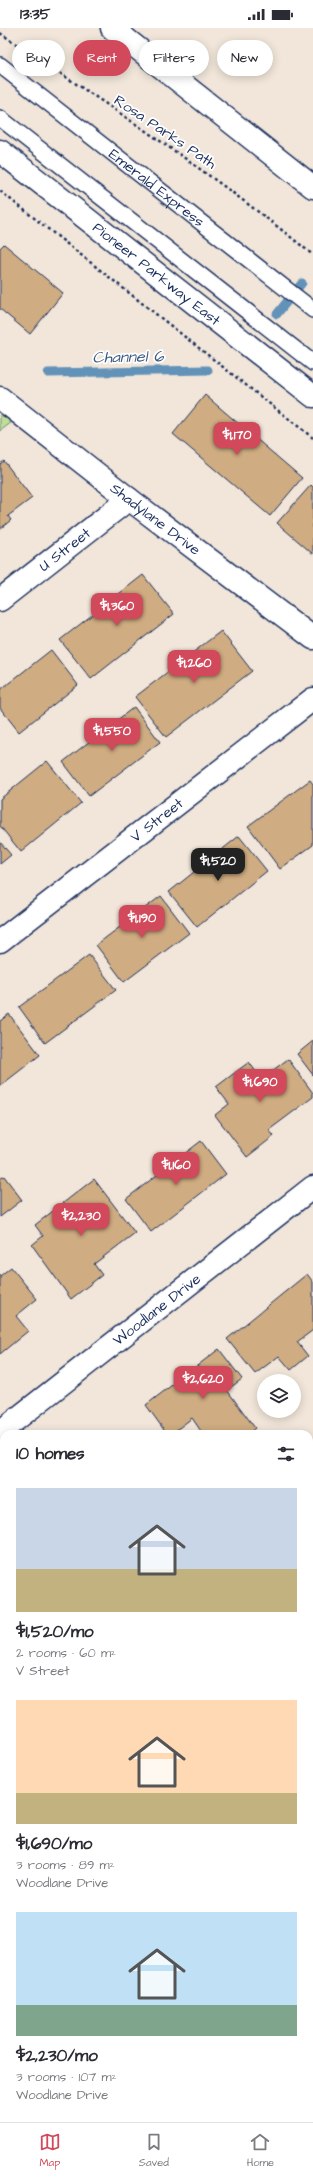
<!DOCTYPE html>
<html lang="en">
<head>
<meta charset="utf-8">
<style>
  :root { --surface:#fff; --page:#f7f7f7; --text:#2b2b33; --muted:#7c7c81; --line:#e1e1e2; --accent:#d1495b }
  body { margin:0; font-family:"Architects Daughter",sans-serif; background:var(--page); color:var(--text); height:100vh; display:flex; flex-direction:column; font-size:15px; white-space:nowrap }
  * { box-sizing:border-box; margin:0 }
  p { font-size:13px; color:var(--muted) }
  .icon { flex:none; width:22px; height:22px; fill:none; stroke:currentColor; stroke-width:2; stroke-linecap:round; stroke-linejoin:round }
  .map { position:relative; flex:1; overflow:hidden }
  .drawer { position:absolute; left:0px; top:1402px; width:313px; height:692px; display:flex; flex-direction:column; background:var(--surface); border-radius:12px 12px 0 0; box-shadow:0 2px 10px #0003 }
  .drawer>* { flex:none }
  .top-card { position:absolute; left:12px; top:12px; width:289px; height:36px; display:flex; gap:8px }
  .tools { position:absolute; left:257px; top:1346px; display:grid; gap:8px }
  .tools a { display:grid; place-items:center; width:44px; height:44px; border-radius:50%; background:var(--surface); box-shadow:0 2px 10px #0003; font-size:20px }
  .price { position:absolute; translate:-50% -34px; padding:0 9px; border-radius:8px; background:var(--accent); color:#fff; font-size:13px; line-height:26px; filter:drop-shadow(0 1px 2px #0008) }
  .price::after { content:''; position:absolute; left:50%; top:24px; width:12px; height:9px; margin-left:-6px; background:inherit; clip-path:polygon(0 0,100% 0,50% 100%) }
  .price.on { background:#222; color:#fff }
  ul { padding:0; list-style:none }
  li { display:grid; align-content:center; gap:8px; height:212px; padding:0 16px }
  li span { display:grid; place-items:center; height:124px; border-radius:0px; color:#555 }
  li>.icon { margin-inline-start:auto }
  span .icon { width:72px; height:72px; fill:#fffc; stroke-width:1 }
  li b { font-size:17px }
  h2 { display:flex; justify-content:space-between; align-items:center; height:48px; padding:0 16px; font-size:17px }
  .tag { padding:0 14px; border-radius:18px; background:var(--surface); box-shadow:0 2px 10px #0003; font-size:14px; line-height:36px }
  .tag.on { background:var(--accent); color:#fff }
  .status { display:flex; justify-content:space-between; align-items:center; height:28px; padding:0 20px; background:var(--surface); direction:ltr }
  .status svg { height:11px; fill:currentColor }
  .menu { display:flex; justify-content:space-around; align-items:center; height:56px; border-top:1px solid var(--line); background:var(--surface); font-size:11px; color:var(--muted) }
  .menu a { display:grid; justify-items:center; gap:2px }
  .menu .on { color:var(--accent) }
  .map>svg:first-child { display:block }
  .green { fill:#bfde96; stroke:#6d867a }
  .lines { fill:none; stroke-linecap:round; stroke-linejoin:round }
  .stream { stroke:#6492b9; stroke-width:9 }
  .building { fill:#cfac81; stroke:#1b2f5e }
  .service-casing { stroke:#1b2f5e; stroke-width:18 }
  .minor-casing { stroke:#1b2f5e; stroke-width:25 }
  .primary-casing { stroke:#1b2f5e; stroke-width:25 }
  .path { stroke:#1b2f5e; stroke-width:2.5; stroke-dasharray:3 3; stroke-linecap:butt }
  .service { stroke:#fff; stroke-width:15 }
  .minor { stroke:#fff; stroke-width:22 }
  .primary { stroke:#fff; stroke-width:22 }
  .labels { text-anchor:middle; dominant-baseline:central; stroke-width:3.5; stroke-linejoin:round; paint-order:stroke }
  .street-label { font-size:15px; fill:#1b2f5e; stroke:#fff }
  .water-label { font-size:16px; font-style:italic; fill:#395884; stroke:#fff }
</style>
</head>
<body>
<div class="status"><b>13:35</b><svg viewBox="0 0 49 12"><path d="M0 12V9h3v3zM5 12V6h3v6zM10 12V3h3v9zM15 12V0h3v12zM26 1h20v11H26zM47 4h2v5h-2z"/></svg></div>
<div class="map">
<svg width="313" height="2094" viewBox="0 0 313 2094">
  <rect width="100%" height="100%" fill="#f1e6d9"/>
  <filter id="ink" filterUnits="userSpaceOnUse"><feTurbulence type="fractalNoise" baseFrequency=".025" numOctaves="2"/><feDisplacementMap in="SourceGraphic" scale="8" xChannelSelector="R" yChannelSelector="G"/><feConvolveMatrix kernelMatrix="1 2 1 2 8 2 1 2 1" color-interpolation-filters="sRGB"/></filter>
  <g filter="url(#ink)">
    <path class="green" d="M0 386 12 394 0 403Z"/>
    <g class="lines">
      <g class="stream">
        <path d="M277 286 302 255"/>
        <path d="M48 345 208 342"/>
      </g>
    </g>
    <g class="building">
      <path d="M4 216 63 265 30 306 0 281V220Z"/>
      <path d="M205 367 302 450 270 488 173 406Z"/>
      <path d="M4 433 32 470 8 488 11 492 0 501V436Z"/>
      <path d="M311 457 313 459V526L277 495Z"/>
      <path d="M143 547 174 586 91 651 60 612Z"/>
      <path d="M221 603 252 643 166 709 135 669Z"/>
      <path d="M51 622 78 657 19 704 0 680V662Z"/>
      <path d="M134 679 160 714 89 768 63 734Z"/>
      <path d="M47 733 81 775 21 824 0 798V771Z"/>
      <path d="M310 752 313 756V817L280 841 248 798Z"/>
      <path d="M239 808 267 843 197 899 169 864Z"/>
      <path d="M0 814 11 827 0 836Z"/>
      <path d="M161 868 189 905 124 954 96 917Z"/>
      <path d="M89 927 116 962 45 1015 19 979Z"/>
      <path d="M9 986 40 1027 0 1058V993Z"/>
      <path d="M313 1013V1047L297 1026Z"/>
      <path d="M288 1031 313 1065V1069L269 1102 274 1108 247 1129 215 1087 229 1076 216 1059 249 1034 261 1051Z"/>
      <path d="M201 1113 226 1146 151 1204 126 1171Z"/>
      <path d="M4 1148 22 1172 0 1189V1151Z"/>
      <path d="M94 1151 135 1205 94 1236 102 1247 71 1271 32 1217 43 1208 35 1197Z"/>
      <path d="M11 1239 37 1271 16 1288 28 1303 0 1326V1248Z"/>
      <path d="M307 1246 313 1254V1302L297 1314 308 1328 291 1342 279 1328 255 1346 227 1311Z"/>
      <path d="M219 1321 242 1351 227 1362 255 1400 248 1406H203L192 1390 171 1406H167L146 1377Z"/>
      <path d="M4 1489V1548L0 1551V1492Z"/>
      <path d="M313 1497V1552L309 1555V1500Z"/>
      <path d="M313 1768V1779L309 1774Z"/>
      <path d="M0 1793 4 1799V1834L0 1837Z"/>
      <path d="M309 1804 313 1809V1833L309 1836Z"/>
      <path d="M4 2037V2090H12L7 2094H0V2041Z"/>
      <path d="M310 2066 313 2070V2094H297L293 2090H309Z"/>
    </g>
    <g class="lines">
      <g class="service-casing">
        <g id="service">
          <path id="s1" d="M0 37 313 282"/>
          <path d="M0 90 313 335"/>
        </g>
      </g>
      <g class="minor-casing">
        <g id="minor">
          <path id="s2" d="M0 370 129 471 313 610"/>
          <path id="s3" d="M0 572 129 471"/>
          <path id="s4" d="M0 913 313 671"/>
          <path id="s5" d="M0 1404 313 1159"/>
          <path d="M309 1689 313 1686"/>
          <path d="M0 1935 4 1932"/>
        </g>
      </g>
      <g class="primary-casing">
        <g id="primary">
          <path d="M112 0 313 159"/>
          <path id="s6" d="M0 123 313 368"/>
        </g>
      </g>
      <g class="path">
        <path d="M0 5C106 76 214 146 313 227"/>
        <path d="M0 163 313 410"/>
      </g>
      <use href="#service" class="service"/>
      <use href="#minor" class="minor"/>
      <use href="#primary" class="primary"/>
    </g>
  </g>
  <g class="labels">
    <g class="street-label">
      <text transform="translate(165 104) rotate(34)">Rosa Parks Path</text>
      <text stroke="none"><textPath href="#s1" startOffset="199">Emerald Express</textPath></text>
      <text stroke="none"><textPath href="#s6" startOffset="199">Pioneer Parkway East</textPath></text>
      <text stroke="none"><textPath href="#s2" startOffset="197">Shadylane Drive</textPath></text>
      <text stroke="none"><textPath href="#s3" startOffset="82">U Street</textPath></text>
      <text stroke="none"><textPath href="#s4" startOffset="198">V Street</textPath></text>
      <text stroke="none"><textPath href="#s5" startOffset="199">Woodlane Drive</textPath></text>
    </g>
    <g class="water-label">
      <text transform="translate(128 329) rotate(-1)">Channel 6</text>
    </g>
  </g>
</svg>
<div class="tools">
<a><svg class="icon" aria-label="layers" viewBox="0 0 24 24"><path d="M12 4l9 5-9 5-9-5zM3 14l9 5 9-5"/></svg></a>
</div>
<b class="price" style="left:237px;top:428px">$1,170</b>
<b class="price" style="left:117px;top:599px">$1,360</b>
<b class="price" style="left:194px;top:656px">$1,260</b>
<b class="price" style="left:112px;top:724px">$1,550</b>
<b class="price on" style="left:218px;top:854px">$1,520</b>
<b class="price" style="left:142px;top:911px">$1,190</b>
<b class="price" style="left:260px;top:1075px">$1,690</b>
<b class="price" style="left:176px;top:1158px">$1,160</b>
<b class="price" style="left:81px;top:1209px">$2,230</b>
<b class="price" style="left:203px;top:1372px">$2,620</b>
<div class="top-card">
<a class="tag">Buy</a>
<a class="tag on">Rent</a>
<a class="tag">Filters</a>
<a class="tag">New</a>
</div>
<section class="drawer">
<h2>10 homes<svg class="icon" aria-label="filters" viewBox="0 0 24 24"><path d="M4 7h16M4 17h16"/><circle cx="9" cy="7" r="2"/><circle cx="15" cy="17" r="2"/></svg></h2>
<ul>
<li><span style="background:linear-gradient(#c9d6e8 65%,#c2b280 0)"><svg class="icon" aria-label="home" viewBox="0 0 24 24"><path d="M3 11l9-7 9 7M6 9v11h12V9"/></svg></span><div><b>$1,520/mo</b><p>2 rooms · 60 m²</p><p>V Street</p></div></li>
<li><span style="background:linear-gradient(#ffd9b3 75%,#c2b280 0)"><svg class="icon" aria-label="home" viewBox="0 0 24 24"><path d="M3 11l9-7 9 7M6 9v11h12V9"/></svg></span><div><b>$1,690/mo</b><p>3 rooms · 89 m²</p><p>Woodlane Drive</p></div></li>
<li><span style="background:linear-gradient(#bfe0f5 75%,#7fa58c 0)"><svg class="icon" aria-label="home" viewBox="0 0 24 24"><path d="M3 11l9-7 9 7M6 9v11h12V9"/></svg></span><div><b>$2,230/mo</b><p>3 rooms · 107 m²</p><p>Woodlane Drive</p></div></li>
</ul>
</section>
</div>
<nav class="menu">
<a class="on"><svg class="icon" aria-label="map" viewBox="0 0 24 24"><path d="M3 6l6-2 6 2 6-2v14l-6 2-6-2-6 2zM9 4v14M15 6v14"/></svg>Map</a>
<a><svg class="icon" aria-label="saved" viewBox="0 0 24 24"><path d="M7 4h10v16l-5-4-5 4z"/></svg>Saved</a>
<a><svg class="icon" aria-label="home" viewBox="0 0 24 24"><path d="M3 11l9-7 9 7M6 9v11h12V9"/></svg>Home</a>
</nav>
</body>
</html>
